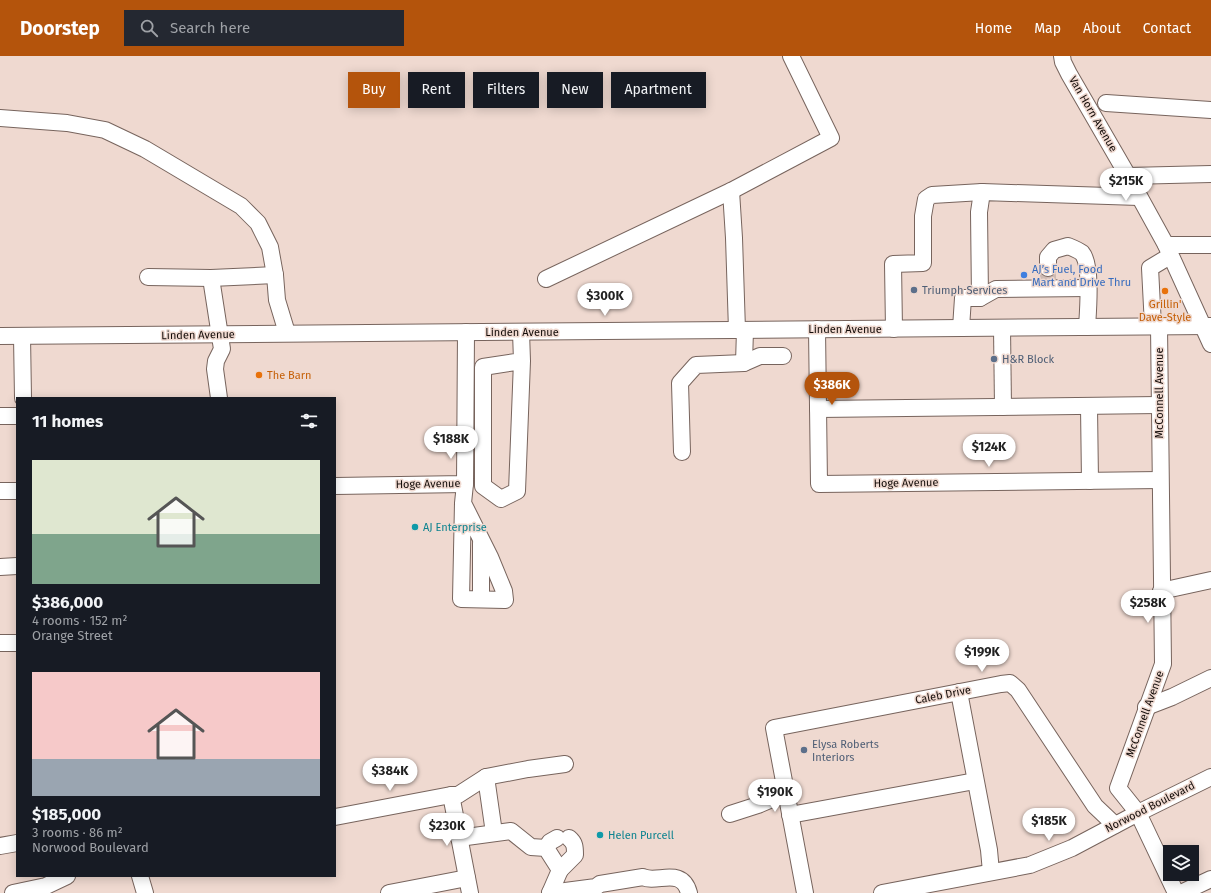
<!DOCTYPE html>
<html lang="en">
<head>
<meta charset="utf-8">
<style>
  :root { --surface:#171b24; --page:#242831; --text:#f1f3f6; --muted:#9ea1a6; --accent:#b4540c }
  body { margin:0; font-family:"Fira Sans",sans-serif; background:var(--page); color:var(--text); height:100vh; display:flex; flex-direction:column; font-size:15px; white-space:nowrap }
  * { box-sizing:border-box; margin:0 }
  p { font-size:13px; color:var(--muted) }
  .icon { flex:none; width:22px; height:22px; fill:none; stroke:currentColor; stroke-width:2; stroke-linecap:round; stroke-linejoin:round }
  .map { position:relative; flex:1; overflow:hidden }
  .sheet { position:absolute; left:16px; top:341px; width:320px; height:480px; display:flex; flex-direction:column; background:var(--surface); border-radius:0px; box-shadow:0 2px 10px #0003 }
  .sheet>* { flex:none }
  .hud { position:absolute; left:348px; top:16px; width:380px; height:36px; display:flex; gap:8px }
  .tools { position:absolute; left:1163px; top:789px; display:grid; gap:8px }
  .tools a { display:grid; place-items:center; width:36px; height:36px; border-radius:0px; background:var(--surface); box-shadow:0 2px 10px #0003; font-size:20px }
  .price { position:absolute; translate:-50% -34px; padding:0 9px; border-radius:14px; background:#fff; color:#222; font-size:13px; line-height:26px; filter:drop-shadow(0 1px 2px #0008) }
  .price::after { content:''; position:absolute; left:50%; top:24px; width:12px; height:9px; margin-left:-6px; background:inherit; clip-path:polygon(0 0,100% 0,50% 100%) }
  .price.active { background:var(--accent); color:#fff }
  ul { padding:0; list-style:none }
  li { display:grid; align-content:center; gap:8px; height:212px; padding:0 16px }
  li span { display:grid; place-items:center; height:124px; border-radius:0px; color:#555 }
  li>.icon { margin-inline-start:auto }
  span .icon { width:72px; height:72px; fill:#fffc; stroke-width:1 }
  li b { font-size:17px }
  h2 { display:flex; justify-content:space-between; align-items:center; height:48px; padding:0 16px; font-size:17px }
  .pill { padding:0 14px; border-radius:0px; background:var(--surface); box-shadow:0 2px 10px #0003; font-size:14px; line-height:36px }
  .pill.active { background:var(--accent); color:#fff }
  header { display:flex; align-items:center; gap:24px; box-sizing:border-box; height:56px; padding:0 20px; background:var(--accent); color:#fff }
  header strong { font-size:19px }
  nav { display:flex; gap:22px; margin-inline-start:auto; font-size:14px }
  .search { width:280px; height:36px; background:var(--page); display:flex; align-items:center; gap:10px; box-sizing:border-box; padding:0 14px; border-radius:0px; color:var(--muted); font-size:15px }
  .map>svg:first-child { display:block }
  .lines { fill:none; stroke-linecap:round; stroke-linejoin:round }
  .minor-tunnel { stroke:#cebab2; stroke-width:16; stroke-dasharray:16 8; stroke-linecap:butt }
  .minor-casing { stroke:#77645d; stroke-width:18 }
  .minor { stroke:#fff; stroke-width:16 }
  .shop-dot { fill:#3f7fe0; stroke:#efd9d0; stroke-width:1.5 }
  .service-dot { fill:#5c6f8a; stroke:#efd9d0; stroke-width:1.5 }
  .food-dot { fill:#e8710a; stroke:#efd9d0; stroke-width:1.5 }
  .culture-dot { fill:#0f9aa8; stroke:#efd9d0; stroke-width:1.5 }
  .labels { text-anchor:middle; dominant-baseline:central; stroke-width:3; stroke-linejoin:round; paint-order:stroke }
  .street-label { font-size:11px; fill:#130c09; stroke:#efd9d0 }
  .shop-label { font-size:11px; fill:#366cbe; stroke:#efd9d0; text-anchor:start }
  .service-label { font-size:11px; fill:#4e5e75; stroke:#efd9d0; text-anchor:start }
  .food-label { font-size:11px; fill:#c56008; stroke:#efd9d0 }
  .culture-label { font-size:11px; fill:#0d838f; stroke:#efd9d0; text-anchor:start }
</style>
</head>
<body>
<header>
<strong>Doorstep</strong>
<div class="search"><svg class="icon" aria-label="search" viewBox="0 0 24 24"><circle cx="10" cy="10" r="6"/><path d="M15 15l6 6"/></svg>Search here</div>
<nav><a>Home</a><a>Map</a><a>About</a><a>Contact</a></nav>
</header>
<div class="map">
<svg width="1211" height="837" viewBox="0 0 1211 837">
  <rect width="100%" height="100%" fill="#efd9d0"/>
  <g class="lines">
    <path class="minor-tunnel" d="M1048 212V227"/>
    <g class="minor-casing">
      <g id="minor">
        <path d="M1062 0 1063 6 1069 18 1128 120 1166 189 1211 288"/>
        <path d="M1106 47 1211 54"/>
        <path d="M0 62 67 67 105 74 145 93 241 150 258 167 270 191 275 219 277 244 287 277"/>
        <path d="M1128 120 1211 118"/>
        <path d="M731 135 734 182 737 274"/>
        <path d="M1166 189H1211"/>
        <path d="M1048 212V201L1054 194 1068 190C1073 192 1078 194 1082 197 1092 209 1088 255 1087 271"/>
        <path d="M148 221 211 222 275 219"/>
        <path d="M211 222 222 293 216 305 215 313 219 342"/>
        <path d="M546 223 731 135 831 82 791 0"/>
        <path d="M980 242 996 233 1088 232"/>
        <path d="M1153 270 1150 212 1170 200"/>
        <path d="M1159 270 1163 608 1118 732 1138 757 1176 837"/>
        <path d="M961 272 963 242H980L979 156 982 136 1139 141"/>
        <path d="M1002 272 1003 351"/>
        <path d="M817 273 819 428 1160 424"/>
        <path d="M894 273 893 208 923 207V160L926 143 932 139 982 136"/>
        <path d="M521 276 522 305 517 435 501 443 483 430V311L522 305"/>
        <path d="M0 280 1211 270"/>
        <path d="M22 280 23 342"/>
        <path d="M744 307 745 274"/>
        <path d="M1089 351 1090 425"/>
        <path d="M818 353 1159 349"/>
        <path d="M0 360H17"/>
        <path d="M682 396 680 327 696 309 744 307 760 300H783"/>
        <path d="M335 430 465 428 466 276"/>
        <path d="M0 435H17"/>
        <path d="M463 447 490 501 504 535 505 544 461 543 463 447 465 428"/>
        <path d="M0 511 17 510"/>
        <path d="M1161 535 1211 524"/>
        <path d="M481 543V487"/>
        <path d="M0 587H17"/>
        <path d="M959 636 989 794 991 816"/>
        <path d="M1146 651 1172 641 1211 622"/>
        <path d="M486 721 494 777"/>
        <path d="M451 739 470 837"/>
        <path d="M730 758 758 749 786 737"/>
        <path d="M790 759 975 725"/>
        <path d="M335 761 451 739H458L486 721 528 713 565 708"/>
        <path d="M459 782 511 775 531 791 546 792 560 814 550 837"/>
        <path d="M0 790 17 787"/>
        <path d="M546 792 550 786 557 782"/>
        <path d="M560 814 575 799C575 791 575 787 569 782"/>
        <path d="M140 820 145 837"/>
        <path d="M13 837 46 830 67 820"/>
        <path d="M389 837 467 822"/>
        <path d="M550 837 596 831 600 828 643 821C657 828 682 810 689 837"/>
        <path d="M805 837 774 672 1001 628 1010 627 1018 634 1095 750 1115 769"/>
        <path d="M882 837 1030 809 1072 792 1138 757 1211 721"/>
        <path d="M1181 837 1211 823"/>
      </g>
    </g>
    <use href="#minor" class="minor"/>
  </g>
  <circle class="shop-dot" cx="1024" cy="219" r="4"/>
  <g class="service-dot">
    <circle cx="914" cy="234" r="4"/>
    <circle cx="994" cy="303" r="4"/>
    <circle cx="804" cy="694" r="4"/>
  </g>
  <g class="food-dot">
    <circle cx="1165" cy="235" r="4"/>
    <circle cx="259" cy="319" r="4"/>
  </g>
  <g class="culture-dot">
    <circle cx="415" cy="471" r="4"/>
    <circle cx="600" cy="779" r="4"/>
  </g>
  <g class="labels">
    <g class="street-label">
      <text transform="translate(1093 58) rotate(60)">Van Horn Avenue</text>
      <text x="845" y="273">Linden Avenue</text>
      <text x="522" y="276">Linden Avenue</text>
      <text transform="translate(198 279) rotate(-1)">Linden Avenue</text>
      <text transform="translate(1159 337) rotate(-90)">McConnell Avenue</text>
      <text transform="translate(906 427) rotate(-1)">Hoge Avenue</text>
      <text transform="translate(428 428) rotate(-1)">Hoge Avenue</text>
      <text transform="translate(943 639) rotate(-11)">Caleb Drive</text>
      <text transform="translate(1145 658) rotate(-70)">McConnell Avenue</text>
      <text transform="translate(1150 751) rotate(-27)">Norwood Boulevard</text>
    </g>
    <g class="shop-label">
      <text x="1032" y="213">AJ’s Fuel, Food<tspan x="1032" dy="13">Mart and Drive Thru</tspan></text>
    </g>
    <g class="service-label">
      <text x="922" y="234">Triumph Services</text>
      <text x="1002" y="303">H&amp;R Block</text>
      <text x="812" y="688">Elysa Roberts<tspan x="812" dy="13">Interiors</tspan></text>
    </g>
    <g class="food-label">
      <text x="1165" y="248">Grillin'<tspan x="1165" dy="13">Dave-Style</tspan></text>
      <text x="267" y="319" text-anchor="start">The Barn</text>
    </g>
    <g class="culture-label">
      <text x="423" y="471">AJ Enterprise</text>
      <text x="608" y="779">Helen Purcell</text>
    </g>
  </g>
</svg>
<div class="tools">
<a><svg class="icon" aria-label="layers" viewBox="0 0 24 24"><path d="M12 4l9 5-9 5-9-5zM3 14l9 5 9-5"/></svg></a>
</div>
<b class="price" style="left:1126px;top:146px">$215K</b>
<b class="price" style="left:605px;top:261px">$300K</b>
<b class="price active" style="left:832px;top:350px">$386K</b>
<b class="price" style="left:451px;top:404px">$188K</b>
<b class="price" style="left:989px;top:412px">$124K</b>
<b class="price" style="left:1148px;top:568px">$258K</b>
<b class="price" style="left:982px;top:617px">$199K</b>
<b class="price" style="left:390px;top:736px">$384K</b>
<b class="price" style="left:775px;top:757px">$190K</b>
<b class="price" style="left:1049px;top:786px">$185K</b>
<b class="price" style="left:447px;top:791px">$230K</b>
<div class="hud">
<a class="pill active">Buy</a>
<a class="pill">Rent</a>
<a class="pill">Filters</a>
<a class="pill">New</a>
<a class="pill">Apartment</a>
</div>
<section class="sheet">
<h2>11 homes<svg class="icon" aria-label="filters" viewBox="0 0 24 24"><path d="M4 7h16M4 17h16"/><circle cx="9" cy="7" r="2"/><circle cx="15" cy="17" r="2"/></svg></h2>
<ul>
<li><span style="background:linear-gradient(#dfe7d0 60%,#7fa58c 0)"><svg class="icon" aria-label="home" viewBox="0 0 24 24"><path d="M3 11l9-7 9 7M6 9v11h12V9"/></svg></span><div><b>$386,000</b><p>4 rooms · 152 m²</p><p>Orange Street</p></div></li>
<li><span style="background:linear-gradient(#f6c9c9 70%,#9aa5b1 0)"><svg class="icon" aria-label="home" viewBox="0 0 24 24"><path d="M3 11l9-7 9 7M6 9v11h12V9"/></svg></span><div><b>$185,000</b><p>3 rooms · 86 m²</p><p>Norwood Boulevard</p></div></li>
</ul>
</section>
</div>
</body>
</html>
